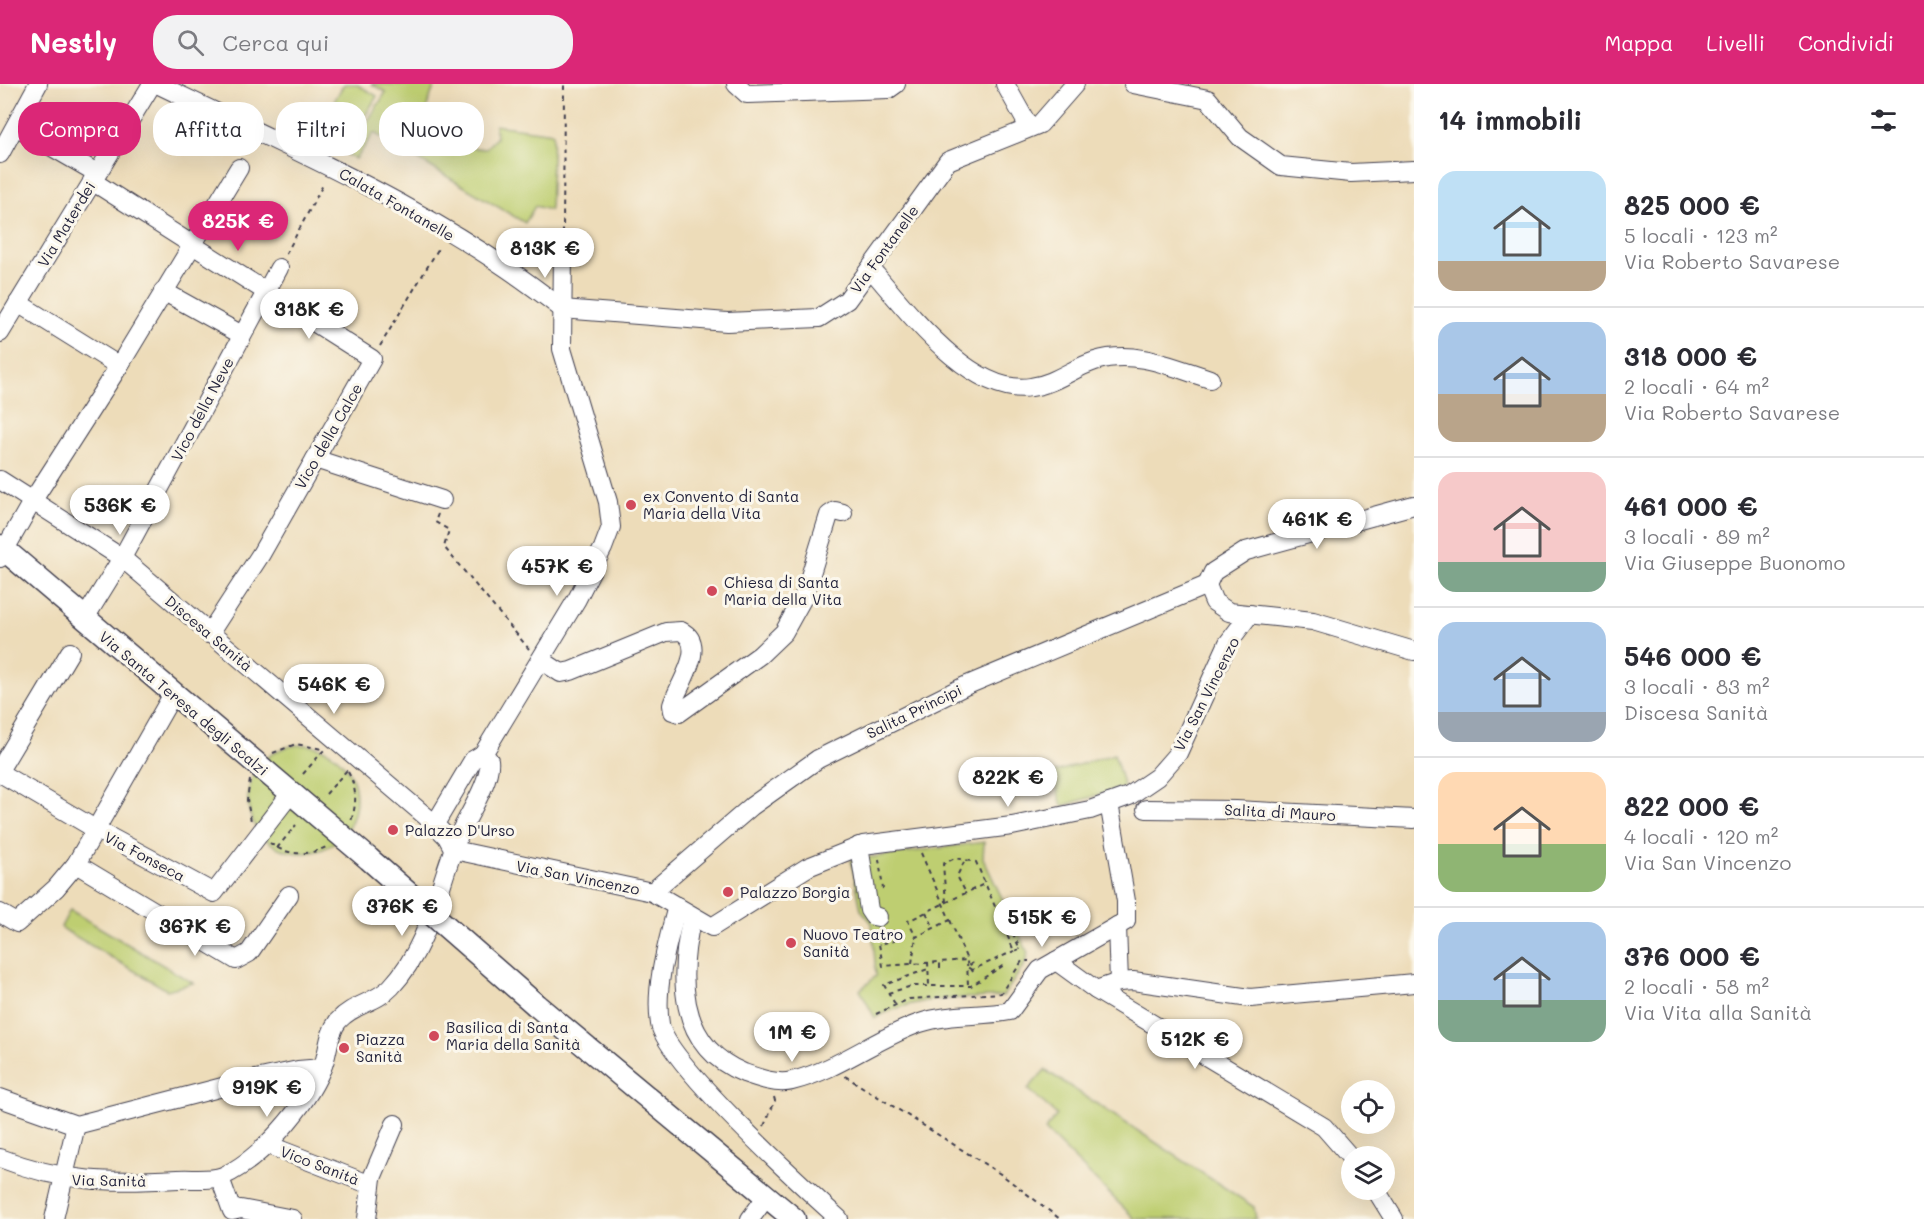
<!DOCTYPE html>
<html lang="it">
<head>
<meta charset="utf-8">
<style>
  :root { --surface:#fff; --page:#f2f2f3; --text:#2b2b33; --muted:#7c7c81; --line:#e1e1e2; --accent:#db2777 }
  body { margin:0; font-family:Mali,sans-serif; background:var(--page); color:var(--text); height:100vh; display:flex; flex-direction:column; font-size:22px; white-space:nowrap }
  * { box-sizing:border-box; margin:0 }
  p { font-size:20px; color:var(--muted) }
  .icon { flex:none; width:33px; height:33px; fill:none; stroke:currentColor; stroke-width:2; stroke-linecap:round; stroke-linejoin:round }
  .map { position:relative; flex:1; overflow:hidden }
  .details { display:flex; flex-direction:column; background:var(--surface); width:510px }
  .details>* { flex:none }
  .hud { position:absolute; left:18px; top:18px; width:570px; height:54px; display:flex; gap:12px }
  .controls { position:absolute; left:1341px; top:996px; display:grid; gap:12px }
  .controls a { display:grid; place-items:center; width:54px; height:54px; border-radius:50%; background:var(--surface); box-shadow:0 6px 24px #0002; font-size:30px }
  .price { position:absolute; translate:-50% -51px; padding:0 14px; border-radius:21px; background:#fff; color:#222; font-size:20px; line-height:39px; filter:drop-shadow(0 2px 3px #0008) }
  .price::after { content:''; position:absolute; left:50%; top:36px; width:18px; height:14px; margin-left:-9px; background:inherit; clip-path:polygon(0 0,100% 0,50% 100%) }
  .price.active { background:var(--accent); color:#fff }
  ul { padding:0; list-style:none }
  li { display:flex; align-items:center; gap:18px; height:150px; padding:0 24px }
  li+li { border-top:2px solid var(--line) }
  li span { display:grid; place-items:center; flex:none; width:168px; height:120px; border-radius:18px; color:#555 }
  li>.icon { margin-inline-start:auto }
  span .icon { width:72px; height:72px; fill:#fffc; stroke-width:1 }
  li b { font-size:26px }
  h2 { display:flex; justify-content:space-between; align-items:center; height:72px; padding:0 24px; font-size:26px }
  .pill { padding:0 21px; border-radius:24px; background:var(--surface); box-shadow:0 6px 24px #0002; font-size:21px; line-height:54px }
  .pill.active { background:var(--accent); color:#fff }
  header { display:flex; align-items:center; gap:36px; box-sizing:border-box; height:84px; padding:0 30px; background:var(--accent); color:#fff }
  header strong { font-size:28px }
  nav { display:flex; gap:33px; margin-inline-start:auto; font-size:21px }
  .search { width:420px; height:54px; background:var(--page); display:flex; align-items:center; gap:15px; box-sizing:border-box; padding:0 21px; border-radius:24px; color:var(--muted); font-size:22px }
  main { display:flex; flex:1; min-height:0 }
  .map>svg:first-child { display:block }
  .green { fill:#bece71; stroke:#707856; stroke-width:1.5 }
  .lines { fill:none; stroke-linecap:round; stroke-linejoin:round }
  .minor-casing { stroke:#403e4e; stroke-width:20 }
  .major-casing { stroke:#403e4e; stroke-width:25 }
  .path { stroke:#403e4e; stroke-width:2; stroke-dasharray:4.5 4.5; stroke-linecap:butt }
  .minor { stroke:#fff; stroke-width:18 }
  .major { stroke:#fff; stroke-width:22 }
  .major-bridge-casing { stroke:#403e4e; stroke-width:25; stroke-linecap:butt }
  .major-bridge { stroke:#fff; stroke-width:22 }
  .poi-dot { fill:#d1495b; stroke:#fbf7ec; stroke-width:2 }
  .labels { text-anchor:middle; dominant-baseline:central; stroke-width:6; stroke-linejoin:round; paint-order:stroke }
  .street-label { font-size:15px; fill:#22223b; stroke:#fbf7ec }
  .poi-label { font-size:15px; fill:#22223b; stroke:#fbf7ec; text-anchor:start }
</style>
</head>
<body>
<header>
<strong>Nestly</strong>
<div class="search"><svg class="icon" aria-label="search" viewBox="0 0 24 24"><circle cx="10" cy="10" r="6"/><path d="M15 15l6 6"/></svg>Cerca qui</div>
<nav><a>Mappa</a><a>Livelli</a><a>Condividi</a></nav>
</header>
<main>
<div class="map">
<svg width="1414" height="1135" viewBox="0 0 1414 1135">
  <rect width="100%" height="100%" fill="#fbf7ec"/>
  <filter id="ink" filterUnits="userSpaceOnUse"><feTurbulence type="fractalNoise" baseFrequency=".0167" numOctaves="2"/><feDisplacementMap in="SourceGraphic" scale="12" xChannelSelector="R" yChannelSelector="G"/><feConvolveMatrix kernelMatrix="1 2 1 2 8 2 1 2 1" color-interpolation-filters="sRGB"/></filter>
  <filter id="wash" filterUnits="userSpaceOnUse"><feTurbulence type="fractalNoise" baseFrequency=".008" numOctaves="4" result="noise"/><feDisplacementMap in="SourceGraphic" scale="24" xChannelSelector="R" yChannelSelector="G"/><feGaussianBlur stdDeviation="1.35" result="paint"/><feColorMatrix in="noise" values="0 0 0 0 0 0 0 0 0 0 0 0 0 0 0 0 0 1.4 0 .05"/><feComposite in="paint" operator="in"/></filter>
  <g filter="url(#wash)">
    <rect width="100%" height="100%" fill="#eddcb9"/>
    <g class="green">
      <path d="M344 0H356L377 12 345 66 315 51Z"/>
      <path d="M371 0H435C432 11 424 22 428 33 435 54 466 64 485 65L496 54 495 41 553 49 550 126 535 122 525 139 374 49 356 75 347 71 386 8Z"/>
      <circle cx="302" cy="715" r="54"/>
      <path d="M1114 670 1124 703 1062 722 1052 689Z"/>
      <path d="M984 758 983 774 1028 869 1025 880 1003 912C956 916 918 911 875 934L860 906 876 892 872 839 861 826 851 776Z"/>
      <path d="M70 826 193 899 167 906 68 848 61 843Z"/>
      <path d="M1045 986 1254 1123 1256 1135H1135L1045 1046 1057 1031 1028 1005Z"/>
    </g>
  </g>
  <g filter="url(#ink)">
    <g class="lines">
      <g class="minor-casing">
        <g id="minor">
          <path d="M157 0C295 67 441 128 562 225"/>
          <path d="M736 0 747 10 889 5 896 0"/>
          <path d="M1005 0 1029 43"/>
          <path d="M1133 0 1208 15 1240 53 1281 82 1351 89 1414 86"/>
          <path d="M16 42 97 89"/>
          <path d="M0 70 38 0"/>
          <path d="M92 97 372 275 261 470 209 550"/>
          <path d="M871 185C906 225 971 313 1031 303 1055 300 1073 284 1095 277 1135 265 1172 283 1210 295"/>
          <path d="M163 207 242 251"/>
          <path d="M18 219 119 282"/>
          <path d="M562 225 727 238 819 234 847 216 948 77 1040 40 1075 0"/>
          <path d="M0 249 152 0"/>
          <path d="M315 375 442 416"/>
          <path d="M0 396 122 474 429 735 447 753 454 766"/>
          <path d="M0 474 33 416 119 282 239 84"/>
          <path d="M1207 501 1213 488 1246 467 1414 421"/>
          <path d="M1207 501 1214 518 1229 528 1313 537 1414 567"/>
          <path d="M85 534 122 474 279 184"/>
          <path d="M541 576 561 589 571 587 666 548 681 547C709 561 678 601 672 621L673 627 679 629 760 571 784 548 804 512 829 431 835 427 843 429"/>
          <path d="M483 670 577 515 603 464 611 443 608 418 562 265 563 165"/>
          <path d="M0 685 70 568"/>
          <path d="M0 689 97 746 214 809 291 709"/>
          <path d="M1146 725 1236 726 1414 735"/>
          <path d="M435 740 473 676 483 670"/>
          <path d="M859 762 869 826 873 832 878 833"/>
          <path d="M454 766 652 808 712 843 808 783 863 761 1012 742 1090 726 1129 712 1157 693 1178 669 1228 559 1250 530"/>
          <path d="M76 780 236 876 249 869 289 811"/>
          <path d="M652 808 752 722 818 675 965 602 1207 501"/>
          <path d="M677 822C668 858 654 902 660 940 665 977 805 1104 839 1135"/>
          <path d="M0 829 17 839 56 804 76 780 173 610"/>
          <path d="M692 833C678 892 677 962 744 989 758 994 777 1001 792 997 838 986 876 954 920 939 949 929 981 933 1010 927L1040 886 1126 837V817L1109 719"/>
          <path d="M1117 842 1119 898"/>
          <path d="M1056 877 1096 906 1324 1043 1352 1075"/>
          <path d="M1096 906 1119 898 1133 897 1250 914 1414 899"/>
          <path d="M0 1014 76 1041 238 999 298 986 322 984"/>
          <path d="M268 1061 371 1101"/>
          <path d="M0 1074C64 1099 111 1099 178 1095 191 1094 211 1097 223 1092 260 1076 306 1022 322 984 329 969 327 951 338 937 353 920 376 919 391 903 430 862 438 801 459 751 467 733 492 695 489 676L483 670"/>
          <path d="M220 1094 232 1127 241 1125 293 1135"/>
          <path d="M1376 1106 1394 1135"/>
          <path d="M54 1135 76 1041"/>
          <path d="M367 1135 372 1094 395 1040"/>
          <path d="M750 1135 767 1112"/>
        </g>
      </g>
      <g class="major-casing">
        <g id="major">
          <path d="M0 462 369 775"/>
          <path d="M536 921 794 1135"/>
        </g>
      </g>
      <g class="path">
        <path d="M563 150 564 0"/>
        <path d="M286 170 324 99"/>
        <path d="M380 262 440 162"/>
        <path d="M438 430 435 438 449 446 444 463 529 565"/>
        <path d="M273 669 296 660 322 665"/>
        <path d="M348 688C357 704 357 720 351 737"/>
        <path d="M303 690 324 666"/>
        <path d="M250 696 247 716 251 737"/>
        <path d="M326 710 347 686"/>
        <path d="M270 759C287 772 308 772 326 763"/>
        <path d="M277 764 296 741"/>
        <path d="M921 769 950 836 916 853 908 837C934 824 960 812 986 799"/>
        <path d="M879 775 883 805"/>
        <path d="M964 778 957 792 966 809"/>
        <path d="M946 818 943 780 955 774 976 778 1014 867 1020 865 1003 828 998 825"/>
        <path d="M926 828 934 844"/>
        <path d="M950 836 967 876 968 902"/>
        <path d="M893 846 894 857 879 860 883 882 967 876"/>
        <path d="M928 878 929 901"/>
        <path d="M912 879 916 853"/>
        <path d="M940 884V877"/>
        <path d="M972 886 967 883 974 878"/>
        <path d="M973 888 972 886 1014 867"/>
        <path d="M888 909 912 902H971L1004 881"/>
        <path d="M895 920 884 901 928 885"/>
        <path d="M876 930 909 915 1001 909 1022 877H1029"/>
        <path d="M845 992 1002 1091 1060 1135"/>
        <path d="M764 1042 775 1017 774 1013"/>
      </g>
      <use href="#minor" class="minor"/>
      <use href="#major" class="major"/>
      <g class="major-bridge-casing">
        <path id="major-bridge" d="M369 775 536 921"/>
      </g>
      <use href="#major-bridge" class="major-bridge"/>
    </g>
  </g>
  <g class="poi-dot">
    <circle cx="631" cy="421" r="6"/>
    <circle cx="712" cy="507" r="6"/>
    <circle cx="393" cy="746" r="6"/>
    <circle cx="728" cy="808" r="6"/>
    <circle cx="791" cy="859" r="6"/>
    <circle cx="434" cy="952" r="6"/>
    <circle cx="344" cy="964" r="6"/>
  </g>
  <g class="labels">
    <g class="street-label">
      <text transform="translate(397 120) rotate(30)">Calata Fontanelle</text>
      <text transform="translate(66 140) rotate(-59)">Via Materdei</text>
      <text transform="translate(884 165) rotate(-54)">Via Fontanelle</text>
      <text transform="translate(202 325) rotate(-62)">Vico della Neve</text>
      <text transform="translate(328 352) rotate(-60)">Vico della Calce</text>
      <text transform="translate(209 549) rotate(40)">Discesa Sanità</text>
      <text transform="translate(1206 610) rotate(-63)">Via San Vincenzo</text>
      <text transform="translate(184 619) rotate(40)">Via Santa Teresa degli Scalzi</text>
      <text transform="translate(914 627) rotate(-26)">Salita Principi</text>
      <text transform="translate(1280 728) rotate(3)">Salita di Mauro</text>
      <text transform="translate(145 772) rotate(28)">Via Fonseca</text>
      <text transform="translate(578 793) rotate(11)">Via San Vincenzo</text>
      <text transform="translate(320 1081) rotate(21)">Vico Sanità</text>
      <text transform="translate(109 1096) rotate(1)">Via Sanità</text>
    </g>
    <g class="poi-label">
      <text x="643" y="412">ex Convento di Santa<tspan x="643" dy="17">Maria della Vita</tspan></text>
      <text x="724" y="498">Chiesa di Santa<tspan x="724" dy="17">Maria della Vita</tspan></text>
      <text x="405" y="746">Palazzo D'Urso</text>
      <text x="740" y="808">Palazzo Borgia</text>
      <text x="803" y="850">Nuovo Teatro<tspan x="803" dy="17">Sanità</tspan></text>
      <text x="446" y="943">Basilica di Santa<tspan x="446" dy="17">Maria della Sanità</tspan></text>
      <text x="356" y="955">Piazza<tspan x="356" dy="17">Sanità</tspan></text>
    </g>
  </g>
</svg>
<div class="controls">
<a><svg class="icon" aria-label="locate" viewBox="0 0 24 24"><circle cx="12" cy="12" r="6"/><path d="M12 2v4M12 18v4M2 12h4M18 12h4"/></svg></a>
<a><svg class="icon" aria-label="layers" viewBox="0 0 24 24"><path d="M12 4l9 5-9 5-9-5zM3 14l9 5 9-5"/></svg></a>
</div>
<b class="price active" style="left:238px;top:168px">825K €</b>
<b class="price" style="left:545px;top:195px">813K €</b>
<b class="price" style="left:309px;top:256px">318K €</b>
<b class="price" style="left:120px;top:452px">536K €</b>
<b class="price" style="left:1317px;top:466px">461K €</b>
<b class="price" style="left:557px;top:513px">457K €</b>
<b class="price" style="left:334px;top:631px">546K €</b>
<b class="price" style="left:1008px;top:724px">822K €</b>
<b class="price" style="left:402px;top:853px">376K €</b>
<b class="price" style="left:1042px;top:864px">515K €</b>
<b class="price" style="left:195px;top:873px">367K €</b>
<b class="price" style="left:792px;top:979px">1M €</b>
<b class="price" style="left:1195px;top:986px">512K €</b>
<b class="price" style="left:267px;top:1034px">919K €</b>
<div class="hud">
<a class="pill active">Compra</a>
<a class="pill">Affitta</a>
<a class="pill">Filtri</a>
<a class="pill">Nuovo</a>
</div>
</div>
<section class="details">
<h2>14 immobili<svg class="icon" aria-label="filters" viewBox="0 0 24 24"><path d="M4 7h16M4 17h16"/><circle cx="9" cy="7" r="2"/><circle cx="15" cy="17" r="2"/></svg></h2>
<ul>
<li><span style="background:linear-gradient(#bfe0f5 75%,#b9a48a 0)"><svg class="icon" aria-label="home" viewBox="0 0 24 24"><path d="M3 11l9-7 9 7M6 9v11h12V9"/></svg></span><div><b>825 000 €</b><p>5 locali · 123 m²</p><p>Via Roberto Savarese</p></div></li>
<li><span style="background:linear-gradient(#a9c7e8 60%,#b9a48a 0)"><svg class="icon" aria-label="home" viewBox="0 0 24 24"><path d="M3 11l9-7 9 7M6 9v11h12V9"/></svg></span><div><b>318 000 €</b><p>2 locali · 64 m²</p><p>Via Roberto Savarese</p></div></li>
<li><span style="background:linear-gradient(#f6c9c9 75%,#7fa58c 0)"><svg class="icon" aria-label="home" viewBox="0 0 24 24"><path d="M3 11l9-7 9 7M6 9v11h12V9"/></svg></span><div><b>461 000 €</b><p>3 locali · 89 m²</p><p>Via Giuseppe Buonomo</p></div></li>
<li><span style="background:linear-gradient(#a9c7e8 75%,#9aa5b1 0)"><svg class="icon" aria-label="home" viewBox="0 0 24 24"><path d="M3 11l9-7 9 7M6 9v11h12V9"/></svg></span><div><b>546 000 €</b><p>3 locali · 83 m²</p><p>Discesa Sanità</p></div></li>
<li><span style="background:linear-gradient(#ffd9b3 60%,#8fb573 0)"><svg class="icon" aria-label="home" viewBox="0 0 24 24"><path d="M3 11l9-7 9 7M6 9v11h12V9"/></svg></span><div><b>822 000 €</b><p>4 locali · 120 m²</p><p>Via San Vincenzo</p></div></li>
<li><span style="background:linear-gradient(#a9c7e8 65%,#7fa58c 0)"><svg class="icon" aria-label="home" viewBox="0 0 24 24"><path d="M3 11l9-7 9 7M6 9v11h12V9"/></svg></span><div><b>376 000 €</b><p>2 locali · 58 m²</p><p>Via Vita alla Sanità</p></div></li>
</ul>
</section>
</main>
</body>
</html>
